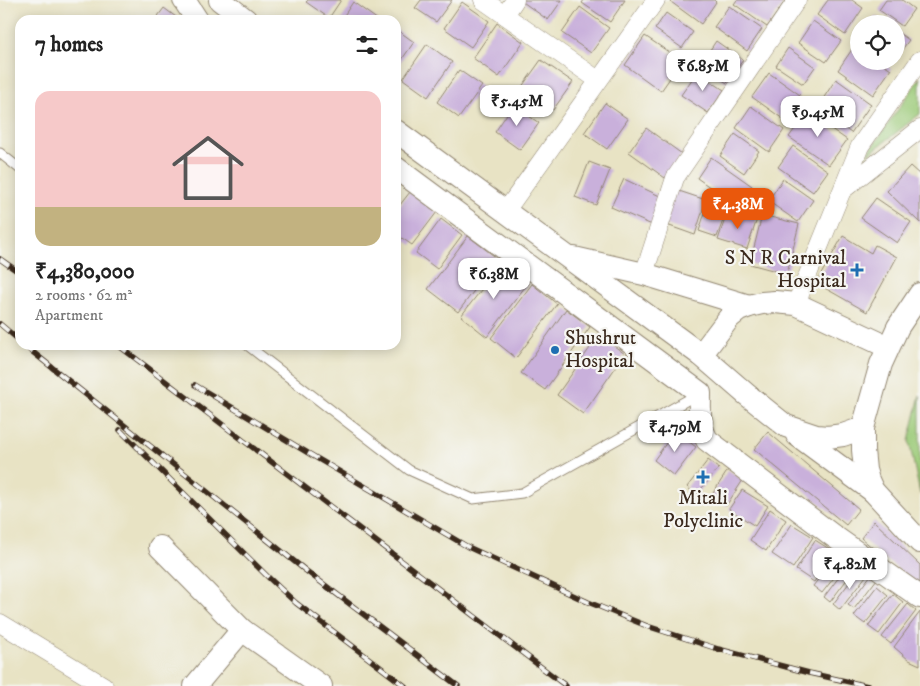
<!DOCTYPE html>
<html lang="en">
<head>
<meta charset="utf-8">
<style>
  :root { --surface:#fff; --page:#f6f6f6; --text:#222; --muted:#767676; --line:#e0e0e0; --accent:#ea580c }
  body { margin:0; font-family:"IM FELL DW Pica",serif; background:var(--page); color:var(--text); height:100vh; display:flex; flex-direction:column; font-size:19px; white-space:nowrap }
  * { box-sizing:border-box; margin:0 }
  p { font-size:16px; color:var(--muted) }
  .icon { flex:none; width:28px; height:28px; fill:none; stroke:currentColor; stroke-width:2; stroke-linecap:round; stroke-linejoin:round }
  .map { position:relative; flex:1; overflow:hidden }
  .side { position:absolute; left:15px; top:15px; width:386px; height:335px; display:flex; flex-direction:column; background:var(--surface); border-radius:15px; box-shadow:0 2px 12px #0003 }
  .side>* { flex:none }
  .fabs { position:absolute; left:850px; top:15px; display:grid; gap:10px }
  .fabs a { display:grid; place-items:center; width:55px; height:55px; border-radius:50%; background:var(--surface); box-shadow:0 2px 12px #0003; font-size:25px }
  .price { position:absolute; translate:-50% -42px; padding:0 11px; border-radius:10px; background:#fff; color:#222; font-size:16px; line-height:32px; filter:drop-shadow(0 1px 2px #0008) }
  .price::after { content:''; position:absolute; left:50%; top:30px; width:15px; height:11px; margin-left:-8px; background:inherit; clip-path:polygon(0 0,100% 0,50% 100%) }
  .price.active { background:var(--accent); color:#fff }
  ul { padding:0; list-style:none }
  li { display:grid; align-content:center; gap:10px; height:265px; padding:0 20px }
  li+li { border-top:1px solid var(--line) }
  li span { display:grid; place-items:center; height:155px; border-radius:15px; color:#555 }
  li>.icon { margin-inline-start:auto }
  span .icon { width:90px; height:90px; fill:#fffc; stroke-width:1 }
  li b { font-size:21px }
  h2 { display:flex; justify-content:space-between; align-items:center; height:60px; padding:0 20px; font-size:21px }
  .map>svg:first-child { display:block }
  .green { fill:#9ccb79; stroke:#6c7a4c }
  .building { fill:#c9b0db }
  .lines { fill:none; stroke-linecap:round; stroke-linejoin:round }
  .service-casing { stroke:#928671; stroke-width:11 }
  .minor-casing { stroke:#928671; stroke-width:19 }
  .tertiary-casing { stroke:#928671; stroke-width:24 }
  .service { stroke:#fff; stroke-width:9 }
  .minor { stroke:#fff; stroke-width:18 }
  .tertiary { stroke:#fff; stroke-width:22 }
  .rail-casing { stroke:#3b2a1e; stroke-width:5.5 }
  .rail { stroke:#f6f6f2; stroke-width:4; stroke-dasharray:11; stroke-linecap:butt }
  .poi-dot { fill:#1f6fb2; stroke:#f6f6f2; stroke-width:2 }
  .labels { text-anchor:middle; dominant-baseline:central; stroke-width:4.5; stroke-linejoin:round; paint-order:stroke }
  .poi-label { font-size:20px; fill:#3b2a1e; stroke:#f6f6f2; text-anchor:end }
</style>
</head>
<body>
<div class="map">
<svg width="920" height="686" viewBox="0 0 920 686">
  <rect width="100%" height="100%" fill="#f6f6f2"/>
  <filter id="ink" filterUnits="userSpaceOnUse"><feTurbulence type="fractalNoise" baseFrequency=".02" numOctaves="2"/><feDisplacementMap in="SourceGraphic" scale="10" xChannelSelector="R" yChannelSelector="G"/><feConvolveMatrix kernelMatrix="1 2 1 2 8 2 1 2 1" color-interpolation-filters="sRGB"/></filter>
  <filter id="wash" filterUnits="userSpaceOnUse"><feTurbulence type="fractalNoise" baseFrequency=".0096" numOctaves="4" result="noise"/><feDisplacementMap in="SourceGraphic" scale="20" xChannelSelector="R" yChannelSelector="G"/><feGaussianBlur stdDeviation="1.12" result="paint"/><feColorMatrix in="noise" values="0 0 0 0 0 0 0 0 0 0 0 0 0 0 0 0 0 1.4 0 .05"/><feComposite in="paint" operator="in"/></filter>
  <g filter="url(#wash)">
    <rect width="100%" height="100%" fill="#e8e3c4"/>
    <g class="green">
      <path d="M920 78V114L865 157Z"/>
      <path d="M920 395V494L909 441Z"/>
    </g>
    <g id="blocks">
      <g class="building">
        <path d="M308 0H341L329 18 306 2Z"/>
        <path d="M421 0H452L436 22 415 8Z"/>
        <path d="M520 0H562L548 20Z"/>
        <path d="M584 0H625L610 22 582 3Z"/>
        <path d="M673 0H714L716 2 701 24 671 2Z"/>
        <path d="M737 0H783L785 1 767 27 734 4Z"/>
        <path d="M828 0H852L863 8 845 35 817 15Z"/>
        <path d="M886 0H902L914 9 902 26 879 10Z"/>
        <path d="M353 2 378 20H341Z"/>
        <path d="M462 2 489 21 471 47 444 28Z"/>
        <path d="M729 6 762 29 747 51 714 27Z"/>
        <path d="M580 7 609 28 591 53 562 33Z"/>
        <path d="M164 8 180 20H155Z"/>
        <path d="M666 13 693 32 682 48 655 29Z"/>
        <path d="M875 16 886 24H869Z"/>
        <path d="M813 21 841 41 826 62 798 43Z"/>
        <path d="M497 23 523 42 499 77 473 58Z"/>
        <path d="M396 29 414 42 396 68Z"/>
        <path d="M896 31 909 40 896 58Z"/>
        <path d="M645 36 682 61 661 91 625 65Z"/>
        <path d="M716 41 743 60 727 83 700 65Z"/>
        <path d="M427 44 452 62 428 97 403 79Z"/>
        <path d="M855 45 859 47V61H879L891 69 873 95 838 70Z"/>
        <path d="M788 48 815 67 803 84 776 66Z"/>
        <path d="M541 60 573 82 553 110 521 88Z"/>
        <path d="M459 70 482 86 459 118 437 102Z"/>
        <path d="M697 72 724 90 708 113 681 95Z"/>
        <path d="M769 73 800 95 783 119 752 97Z"/>
        <path d="M836 79 871 104 851 133 817 108Z"/>
        <path d="M605 103 628 119 607 149 584 133Z"/>
        <path d="M513 105 539 123 520 150 495 132Z"/>
        <path d="M751 106 784 130 769 152 736 128Z"/>
        <path d="M807 112 847 140 829 165 789 137Z"/>
        <path d="M646 128 682 154 665 178 629 152Z"/>
        <path d="M735 134 759 151 744 173 720 156Z"/>
        <path d="M793 146 828 171 813 192 778 167Z"/>
        <path d="M711 157 752 186 738 207 697 178Z"/>
        <path d="M589 162 610 170 596 205 575 197Z"/>
        <path d="M910 166 920 175V223L887 191Z"/>
        <path d="M624 179 664 198 652 225 611 207Z"/>
        <path d="M783 179 813 200 798 222 768 201Z"/>
        <path d="M676 190 706 200 695 235 664 224Z"/>
        <path d="M410 192 437 212 412 245 396 234V210Z"/>
        <path d="M876 198 911 222 897 243 861 218Z"/>
        <path d="M708 203 727 209 717 237 699 231Z"/>
        <path d="M728 210 757 219 747 249 718 240Z"/>
        <path d="M762 215 799 224 787 274 750 264Z"/>
        <path d="M441 219 462 235 437 269 416 253Z"/>
        <path d="M468 236 498 259 458 312 428 289Z"/>
        <path d="M843 236 871 253 875 245 897 257 867 312 816 283Z"/>
        <path d="M502 263 528 283 487 337 461 316Z"/>
        <path d="M532 284 557 304 516 358 491 338Z"/>
        <path d="M566 309 590 327 545 390 521 373Z"/>
        <path d="M599 335 625 354 583 414 557 395Z"/>
        <path d="M675 431 696 447 674 476 654 460Z"/>
        <path d="M768 432 859 509 846 525 754 449Z"/>
        <path d="M708 460 719 468 696 495 687 487Z"/>
        <path d="M728 470 743 480 726 506 711 496Z"/>
        <path d="M742 490 768 506 755 526 729 509Z"/>
        <path d="M770 509 786 520 766 551 750 540Z"/>
        <path d="M874 521 920 565V588L861 538Z"/>
        <path d="M792 524 813 537 793 568 772 554Z"/>
        <path d="M815 540 834 552 814 582 796 570Z"/>
        <path d="M839 553 848 560 822 593 813 586Z"/>
        <path d="M851 561 857 566 830 602 824 597Z"/>
        <path d="M859 570 866 576 840 610 833 604Z"/>
        <path d="M871 575 877 579 854 609 848 605Z"/>
        <path d="M877 586 888 595 865 624 854 616Z"/>
        <path d="M893 594 903 602 879 634 868 626Z"/>
        <path d="M908 604 916 611 891 644 882 637Z"/>
        <path d="M920 612V665L909 660 894 647Z"/>
      </g>
    </g>
  </g>
  <g filter="url(#ink)">
    <use href="#blocks" fill-opacity="0" stroke="#928671" stroke-width="1"/>
    <g class="lines">
      <g class="service-casing">
        <g id="service">
          <path d="M0 153 20 169"/>
          <path d="M247 345 409 470 473 499 522 493 698 394"/>
        </g>
      </g>
      <g class="minor-casing">
        <g id="minor">
          <path d="M483 0 598 80"/>
          <path d="M505 15 515 0"/>
          <path d="M844 189 920 129"/>
          <path d="M505 212 656 0"/>
          <path d="M644 274 675 178 797 0"/>
          <path d="M796 304 860 146 920 60"/>
          <path d="M0 623 104 686"/>
        </g>
      </g>
      <g class="tertiary-casing">
        <g id="tertiary">
          <path d="M184 0 197 20"/>
          <path d="M220 0 246 20"/>
          <path d="M396 131 701 355 746 394 786 426 816 436 828 437 843 435 863 428"/>
          <path d="M396 168 700 393C700 411 698 423 707 440L832 535 920 597"/>
          <path d="M574 258 644 274 749 306"/>
          <path d="M920 294 898 327 881 364 863 428V450L865 470 868 480 873 491 920 542"/>
          <path d="M701 355 729 318 739 310 749 306 762 303 775 302 796 304 888 347"/>
          <path d="M797 435 873 491"/>
          <path d="M160 547 242 630 321 686"/>
          <path d="M195 686 242 630"/>
        </g>
      </g>
      <use href="#service" class="service"/>
      <use href="#minor" class="minor"/>
      <use href="#tertiary" class="tertiary"/>
      <g class="rail-casing">
        <g id="rail">
          <path d="M0 259 20 273"/>
          <path d="M0 324 20 341"/>
          <path d="M24 345 305 570 458 686"/>
          <path d="M118 345 566 686"/>
          <path d="M195 385 308 453 468 547 588 602 647 626 718 649 809 673 868 686"/>
          <path d="M120 430 269 578 296 603 405 686"/>
        </g>
      </g>
      <use href="#rail" class="rail"/>
    </g>
  </g>
  <g class="poi-dot">
    <path d="M854.5 262.5h5v5h5v5h-5v5h-5v-5h-5v-5h5z"/>
    <circle cx="555" cy="350" r="5"/>
    <path d="M700.5 469.5h5v5h5v5h-5v5h-5v-5h-5v-5h5z"/>
  </g>
  <g class="labels">
    <g class="poi-label">
      <text x="846" y="258">S N R Carnival<tspan x="846" dy="23">Hospital</tspan></text>
      <text x="565" y="338" text-anchor="start">Shushrut<tspan x="565" dy="23">Hospital</tspan></text>
      <text x="703" y="498" text-anchor="middle">Mitali<tspan x="703" dy="23">Polyclinic</tspan></text>
    </g>
  </g>
</svg>
<div class="fabs">
<a><svg class="icon" aria-label="locate" viewBox="0 0 24 24"><circle cx="12" cy="12" r="6"/><path d="M12 2v4M12 18v4M2 12h4M18 12h4"/></svg></a>
</div>
<b class="price" style="left:703px;top:92px">₹6.85M</b>
<b class="price" style="left:517px;top:127px">₹5.45M</b>
<b class="price" style="left:818px;top:138px">₹9.45M</b>
<b class="price active" style="left:738px;top:230px">₹4.38M</b>
<b class="price" style="left:494px;top:300px">₹6.38M</b>
<b class="price" style="left:675px;top:453px">₹4.79M</b>
<b class="price" style="left:850px;top:590px">₹4.82M</b>
<section class="side">
<h2>7 homes<svg class="icon" aria-label="filters" viewBox="0 0 24 24"><path d="M4 7h16M4 17h16"/><circle cx="9" cy="7" r="2"/><circle cx="15" cy="17" r="2"/></svg></h2>
<ul>
<li><span style="background:linear-gradient(#f6c9c9 75%,#c2b280 0)"><svg class="icon" aria-label="home" viewBox="0 0 24 24"><path d="M3 11l9-7 9 7M6 9v11h12V9"/></svg></span><div><b>₹4,380,000</b><p>2 rooms · 62 m²</p><p>Apartment</p></div></li>
</ul>
</section>
</div>
</body>
</html>
